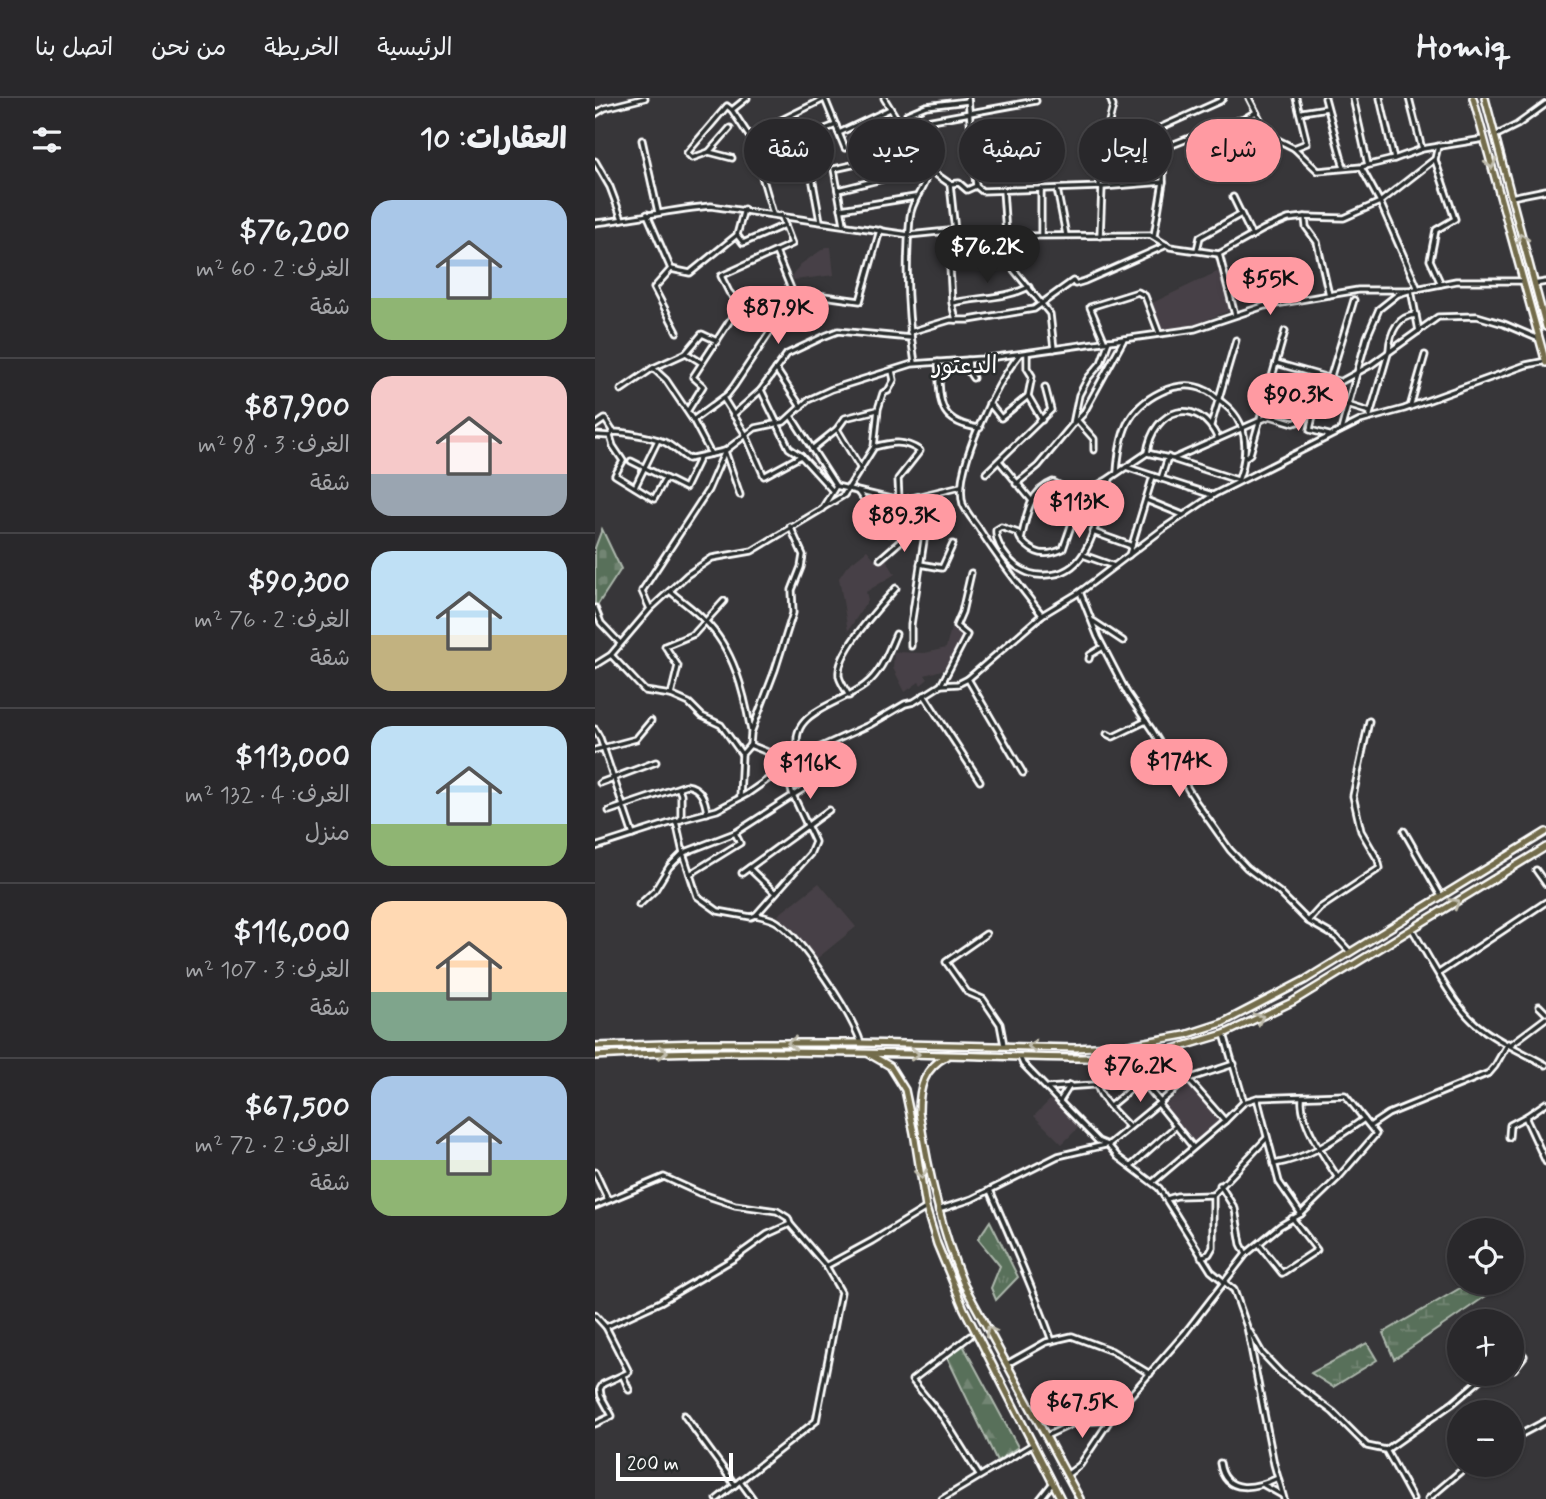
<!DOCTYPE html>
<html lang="ar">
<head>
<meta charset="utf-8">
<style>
  :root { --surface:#29282b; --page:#313033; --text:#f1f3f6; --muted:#a5a6a9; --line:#454447; --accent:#ff9aa2 }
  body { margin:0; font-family:Mynerve,"Playpen Sans Arabic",sans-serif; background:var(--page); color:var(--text); direction:rtl; height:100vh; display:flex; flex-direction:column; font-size:26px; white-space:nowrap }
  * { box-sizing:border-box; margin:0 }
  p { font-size:23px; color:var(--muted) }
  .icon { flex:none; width:38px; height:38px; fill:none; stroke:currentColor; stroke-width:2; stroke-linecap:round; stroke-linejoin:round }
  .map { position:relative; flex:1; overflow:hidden; direction:ltr }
  .drawer { display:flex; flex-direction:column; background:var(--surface); width:595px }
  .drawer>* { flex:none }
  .top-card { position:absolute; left:21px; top:21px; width:665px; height:63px; direction:rtl; display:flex; gap:14px }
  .tools { position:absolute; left:852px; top:1120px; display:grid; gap:14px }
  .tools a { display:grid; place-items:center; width:77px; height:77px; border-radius:50%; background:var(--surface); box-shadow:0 2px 5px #0004,0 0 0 2px var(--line); font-size:35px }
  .scale { position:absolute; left:21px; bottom:18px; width:117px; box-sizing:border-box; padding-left:7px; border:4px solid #fff; border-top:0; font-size:19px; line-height:24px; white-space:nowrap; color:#fff; -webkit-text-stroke:5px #2a2d2e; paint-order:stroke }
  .price { position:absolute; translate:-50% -60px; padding:0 16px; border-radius:24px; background:var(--accent); color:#111; font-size:23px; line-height:46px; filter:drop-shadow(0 2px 4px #0008) }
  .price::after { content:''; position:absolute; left:50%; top:42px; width:21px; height:16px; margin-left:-10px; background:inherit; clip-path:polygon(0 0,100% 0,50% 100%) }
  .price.current { background:#222; color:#fff }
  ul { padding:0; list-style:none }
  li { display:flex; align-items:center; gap:21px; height:175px; padding:0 28px }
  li+li { border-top:2px solid var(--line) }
  li span { display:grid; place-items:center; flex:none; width:196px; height:140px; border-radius:21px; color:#555 }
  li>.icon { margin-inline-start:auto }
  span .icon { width:84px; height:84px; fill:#fffc; stroke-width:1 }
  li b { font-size:30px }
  h2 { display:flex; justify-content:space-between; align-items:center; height:84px; padding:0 28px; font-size:30px }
  .pill { padding:0 24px; border-radius:32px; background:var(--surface); box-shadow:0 2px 5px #0004,0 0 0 2px var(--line); font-size:24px; line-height:63px }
  .pill.current { background:var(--accent); color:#111 }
  header { display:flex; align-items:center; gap:42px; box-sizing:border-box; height:98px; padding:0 35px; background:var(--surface); border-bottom:2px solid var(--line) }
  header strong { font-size:33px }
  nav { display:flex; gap:38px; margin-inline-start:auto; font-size:24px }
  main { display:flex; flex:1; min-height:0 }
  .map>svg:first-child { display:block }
  .built { fill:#474146 }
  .grass { fill:url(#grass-tufts); stroke:#acb7ac; stroke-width:2 }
  .forest { fill:url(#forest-firs); stroke:#acb7ac; stroke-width:2 }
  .wetland { fill:url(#wetland-marsh); stroke:#acb7ac; stroke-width:2 }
  .cemetery { fill:url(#cemetery-stones); stroke:#acb7ac; stroke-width:2 }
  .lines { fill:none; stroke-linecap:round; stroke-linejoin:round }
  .minor-casing { stroke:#fff; stroke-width:9 }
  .major-casing { stroke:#fff; stroke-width:10 }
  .minor { stroke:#2a2d2e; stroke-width:3.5 }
  .major { stroke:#736c4b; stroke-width:5 }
  .oneway { stroke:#c0bdae }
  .labels { text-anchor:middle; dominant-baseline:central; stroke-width:5; stroke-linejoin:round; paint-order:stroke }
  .neighbourhood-label { font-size:24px; fill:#fff; stroke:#2a2d2e }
</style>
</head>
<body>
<header>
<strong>Homiq</strong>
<nav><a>الرئيسية</a><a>الخريطة</a><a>من نحن</a><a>اتصل بنا</a></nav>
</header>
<main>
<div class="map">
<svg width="951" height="1401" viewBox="0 0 951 1401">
  <defs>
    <pattern id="grass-tufts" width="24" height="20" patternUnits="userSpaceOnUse" patternTransform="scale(1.75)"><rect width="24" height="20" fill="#596f5a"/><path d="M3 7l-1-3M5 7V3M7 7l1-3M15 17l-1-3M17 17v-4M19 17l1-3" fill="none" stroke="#728573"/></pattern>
    <pattern id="forest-firs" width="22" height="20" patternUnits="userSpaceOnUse" patternTransform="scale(1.75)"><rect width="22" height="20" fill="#596f5a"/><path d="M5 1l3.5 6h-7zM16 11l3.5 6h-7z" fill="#728573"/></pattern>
    <pattern id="wetland-marsh" width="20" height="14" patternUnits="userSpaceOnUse" patternTransform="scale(1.75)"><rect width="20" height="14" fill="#596f5a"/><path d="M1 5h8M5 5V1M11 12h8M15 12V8" fill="none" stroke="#728573"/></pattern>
    <pattern id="cemetery-stones" width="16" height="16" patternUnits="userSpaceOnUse" patternTransform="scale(1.75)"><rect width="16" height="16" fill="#596f5a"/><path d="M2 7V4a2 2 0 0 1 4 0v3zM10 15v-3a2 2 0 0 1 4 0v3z" fill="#728573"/></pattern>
  </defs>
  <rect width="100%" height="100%" fill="#373639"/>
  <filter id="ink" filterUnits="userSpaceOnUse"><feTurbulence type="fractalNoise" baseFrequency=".0143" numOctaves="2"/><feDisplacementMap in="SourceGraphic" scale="14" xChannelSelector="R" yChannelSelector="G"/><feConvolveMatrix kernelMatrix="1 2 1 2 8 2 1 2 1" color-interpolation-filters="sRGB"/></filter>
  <g filter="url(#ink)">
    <g class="built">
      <path d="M231 149H236L239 177 199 182 196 178 206 166Z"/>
      <path d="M624 173 636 212 601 226 566 231 555 206Z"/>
      <path d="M272 452 284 466 291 461 300 476 271 494 273 502 253 533 244 480 252 468Z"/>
      <path d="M356 530 371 537 353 570 330 577 333 581 326 587 324 584 310 594 298 570 299 554 330 555 351 550Z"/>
      <path d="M224 785 261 829 219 863 183 817Z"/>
      <path d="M594 987 624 1023 599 1044 569 1008Z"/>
      <path d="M456 1001 484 1029 467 1046 439 1018Z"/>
    </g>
    <path class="grass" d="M395 1123 423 1179 401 1202 396 1190 405 1168 383 1141Z"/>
    <path class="forest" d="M368 1247 423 1349 402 1363 352 1259Z"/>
    <g class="wetland">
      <path d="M874 1185H906L907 1187 799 1261 788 1235Z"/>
      <path d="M772 1245 782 1262 738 1289 716 1275Z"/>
    </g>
    <path class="cemetery" d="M7 431 26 471 2 508 0 505V450Z"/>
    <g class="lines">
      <g class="minor-casing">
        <g id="minor">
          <path d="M289 0 332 70 355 86 360 133"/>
          <path d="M373 0 381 88"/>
          <path d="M654 0 673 37 699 50 723 73 766 69 799 61 827 51 889 41"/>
          <path d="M730 0 749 70"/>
          <path d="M758 0 773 67"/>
          <path d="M785 0 799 61"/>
          <path d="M814 0 827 51"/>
          <path d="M230 1 250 50"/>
          <path d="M137 12 154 38 231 0"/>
          <path d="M707 14 732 10"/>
          <path d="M0 16 10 10 50 0"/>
          <path d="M312 16 331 8 373 3"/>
          <path d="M304 28 441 3"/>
          <path d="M135 30 114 54 97 60 92 55 132 8 137 12 152 0"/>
          <path d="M244 35 295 11"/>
          <path d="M900 38 922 27 951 6"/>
          <path d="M47 42 63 114"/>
          <path d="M699 50 712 45 701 0"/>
          <path d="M114 54 137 60"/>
          <path d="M506 56 625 3 628 0"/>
          <path d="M840 62 860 121 841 132 835 162 846 186"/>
          <path d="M0 63 15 89 27 121"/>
          <path d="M399 64 402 49"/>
          <path d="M412 66 417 63 431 61"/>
          <path d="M379 69C394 57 415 67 431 73"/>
          <path d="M766 69 785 104 823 191"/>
          <path d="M216 74 225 123"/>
          <path d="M355 86 364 85 372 92 381 88 387 93 507 89 568 84"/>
          <path d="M504 89 506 56 518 8 515 0"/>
          <path d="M446 91V137"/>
          <path d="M462 91 471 137"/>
          <path d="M243 92 332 70"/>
          <path d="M408 92 411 136"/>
          <path d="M638 99 657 138"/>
          <path d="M916 99 951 92"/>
          <path d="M246 111 320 99"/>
          <path d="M52 116 76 171 59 190 82 234"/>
          <path d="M178 116 162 61 164 56 241 27"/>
          <path d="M710 119 711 129 722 144 734 197"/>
          <path d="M0 125C39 121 77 111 116 108L314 137 353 133 431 138 555 137 575 149 624 156 669 131 693 121 710 119 749 120 785 104 840 61 843 48"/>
          <path d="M249 126 239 71 320 53"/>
          <path d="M353 133 357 205 361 222"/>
          <path d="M395 135 406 156 455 216 459 251"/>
          <path d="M142 137 148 145 190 127"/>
          <path d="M505 138 507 89"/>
          <path d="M559 138 568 84 569 50 633 25 649 21 661 14"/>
          <path d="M602 152 605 139 646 116"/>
          <path d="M624 156 640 217"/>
          <path d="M76 171 95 175 142 137 149 111"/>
          <path d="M939 186 951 184"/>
          <path d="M199 198 214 196 265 203 285 132"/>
          <path d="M358 205C384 199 410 201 434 189"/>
          <path d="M145 207 134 194 126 178 197 146 186 117"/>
          <path d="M315 234 355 222H374L439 211 478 183 480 186 490 183 572 147"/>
          <path d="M509 242 495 209 543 194 550 198 564 235"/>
          <path d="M432 255V270L437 278 433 298 447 322"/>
          <path d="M424 257C401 286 358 370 368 406 371 414 378 422 383 429 402 460 425 488 447 517"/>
          <path d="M373 262 374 274 378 280"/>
          <path d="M343 264C346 300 339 324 385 330"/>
          <path d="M107 265 91 255 107 236 122 243"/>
          <path d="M320 265C312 217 310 168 315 119 317 99 333 89 332 70"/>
          <path d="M681 265 744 283"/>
          <path d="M58 270 91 255"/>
          <path d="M181 271 206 309"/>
          <path d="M735 281 759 202"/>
          <path d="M26 292 58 270 71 282 98 322"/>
          <path d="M726 299 775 314"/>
          <path d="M128 300 151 337 169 378 206 358 237 392"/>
          <path d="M394 305 406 320 433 298"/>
          <path d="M720 308 715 332 734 337"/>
          <path d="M815 309 830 257"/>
          <path d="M93 312 108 288 98 279 145 207 182 223"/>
          <path d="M138 317 166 292"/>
          <path d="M196 318 241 388 304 403 366 388"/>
          <path d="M774 320 794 252C795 235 802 218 821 217"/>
          <path d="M482 322 499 341V352"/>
          <path d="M480 324 488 316 529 241"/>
          <path d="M616 327 641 242"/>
          <path d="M0 328 10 321 18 334"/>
          <path d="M242 331 266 371"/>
          <path d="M746 332 772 239 784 211 803 196 816 192 824 233"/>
          <path d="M0 337 15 338 18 348 28 363 20 377 59 401 70 381"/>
          <path d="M15 338 18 334C30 334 57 339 69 344 77 347 85 356 93 361L130 353 145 397"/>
          <path d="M279 349C297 344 309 342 325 353L303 381 304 402"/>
          <path d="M217 351 242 331 250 320 282 312"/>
          <path d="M552 355C558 310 603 296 623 341"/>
          <path d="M116 356 98 322 132 297 139 288 199 198 181 154"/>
          <path d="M206 358 194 350 166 292 192 256 230 238 243 233 316 240"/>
          <path d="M651 359 655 356 690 233"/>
          <path d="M580 362 642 382"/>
          <path d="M36 363 90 390 105 359"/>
          <path d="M404 363 437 403"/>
          <path d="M531 369 558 378"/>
          <path d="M522 374C523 360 526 339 532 326 545 300 582 279 610 292 617 294 622 301 628 305 654 325 654 354 643 383"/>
          <path d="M391 375 456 312 450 289"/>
          <path d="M566 381 573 359"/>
          <path d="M421 386 443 368 478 326 484 297 493 280 506 265 514 243"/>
          <path d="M40 389 63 342"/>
          <path d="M263 394 294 435"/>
          <path d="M487 399 458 384C434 393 431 419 426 442 440 457 450 459 468 451L485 402 492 393 512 382 552 355 578 361 675 318 699 325 707 322 736 289 776 267 843 219 882 218 909 226 944 241"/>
          <path d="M551 402 588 417"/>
          <path d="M229 409 249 397 279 349 283 311 288 295 293 293 299 282 297 273"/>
          <path d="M498 434 537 448"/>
          <path d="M425 440 423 435 406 429 401 432C400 445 411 460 421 468 431 475 439 478 451 477 499 477 501 414 515 381"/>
          <path d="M488 457 519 468"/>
          <path d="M534 457 558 378 617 397"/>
          <path d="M285 461 308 441 314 430 329 436"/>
          <path d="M325 466 347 470 358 446"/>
          <path d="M75 493C86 503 99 511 109 522 139 551 149 594 156 633"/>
          <path d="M485 494 503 539 532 595 557 632 601 704 635 752 652 770 684 794 713 823 741 839 755 854"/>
          <path d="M0 510 6 525 25 545"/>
          <path d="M55 511 47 493 113 392 130 353 160 330 189 324 213 302 237 291 317 266 387 261 600 231 669 208 763 192H816L861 183H928"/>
          <path d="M498 523 528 543"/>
          <path d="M316 548V527L336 397"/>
          <path d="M16 557 50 593 76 597 94 605 107 618 126 627 146 655"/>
          <path d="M494 561 495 557 508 549"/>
          <path d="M0 567 16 557 55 511 92 477 117 460 157 453 227 411 241 388"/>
          <path d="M373 581 428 675"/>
          <path d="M346 587 372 537 361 528 367 514 376 475"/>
          <path d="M76 597 83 568 70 548 99 536 129 503"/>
          <path d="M329 597 385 683"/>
          <path d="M254 598C251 592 245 584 244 578 241 554 286 507 301 490"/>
          <path d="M0 631 5 640 38 737"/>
          <path d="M512 636 518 639 551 623"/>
          <path d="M155 647 198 664"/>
          <path d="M0 652 41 641 56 623"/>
          <path d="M206 658C186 615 245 607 270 587 287 574 293 554 301 536"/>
          <path d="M5 685 61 664"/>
          <path d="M84 691 86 696V722"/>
          <path d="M145 699 147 656 155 647 156 635 180 572 198 515 197 492 206 469 208 457 195 428"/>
          <path d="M14 713 91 687C106 689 110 701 112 715"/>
          <path d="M81 723 122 712 152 696 206 658 274 627 310 606 319 604 346 587 363 586 373 581 447 517 485 494 568 431 620 396 765 323 809 311 931 267 951 263"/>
          <path d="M809 733 846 798"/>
          <path d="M0 749 81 723 88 755 102 798 123 813 156 819 161 817C168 819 176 820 182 824 207 840 257 917 266 945"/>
          <path d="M154 770 180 795"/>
          <path d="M941 772 951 786"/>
          <path d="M147 775 234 712"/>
          <path d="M95 776 145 745 140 735"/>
          <path d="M44 807 60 792 74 769 88 755 140 735 225 680"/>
          <path d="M161 817 215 756 220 744 198 697 189 670"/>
          <path d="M713 823 725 810 785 770 783 762 766 733 758 698 774 623"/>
          <path d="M817 831C834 859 857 906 881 926 901 943 928 954 951 967"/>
          <path d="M391 836 351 864 372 894 388 901 405 926 409 947"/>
          <path d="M844 875 951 804"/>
          <path d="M944 908 951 915"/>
          <path d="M915 947 951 920"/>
          <path d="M425 959 428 966 503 1043 513 1047 523 1059 564 1090 616 1173 639 1192 652 1229 679 1366 689 1401"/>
          <path d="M547 983 566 1005"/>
          <path d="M502 986C505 1002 523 1017 534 1029"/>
          <path d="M452 990 593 981 639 966"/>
          <path d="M662 1000 684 1084 706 1116"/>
          <path d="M707 1000C705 1025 730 1060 743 1080"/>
          <path d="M465 1003 475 987"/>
          <path d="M951 1005 932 1018 931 1021 951 1064"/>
          <path d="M564 1007 598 1049"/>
          <path d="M515 1008 538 989 542 984"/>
          <path d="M775 1028 793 1016 894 975 900 968 913 945"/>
          <path d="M914 1039 915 1027 932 1018"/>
          <path d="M513 1047 593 981 630 1023"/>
          <path d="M679 1066C715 1060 740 1041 769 1021"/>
          <path d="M536 1068 581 1028"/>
          <path d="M0 1074 13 1102"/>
          <path d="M558 1084 630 1023 649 1004"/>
          <path d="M625 1087 640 1111 646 1146 651 1156"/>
          <path d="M395 1092C416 1142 439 1192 457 1243"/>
          <path d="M572 1101 582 1098 618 1097"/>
          <path d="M0 1108 69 1079 104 1095 140 1107 182 1113 193 1120 195 1126"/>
          <path d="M343 1112 377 1101 463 1058 510 1047"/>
          <path d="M664 1146 687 1175 722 1152 697 1120"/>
          <path d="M606 1159 614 1156 618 1149V1097L672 1040"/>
          <path d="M231 1168 277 1143 331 1110"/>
          <path d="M0 1217 11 1229 65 1204 138 1161 173 1136 195 1126 231 1168 246 1194 221 1323 122 1401"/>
          <path d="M655 1234 667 1255 686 1275 738 1314 772 1348 791 1352 818 1401"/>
          <path d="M375 1238 317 1282 349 1321 384 1377"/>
          <path d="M917 1255 924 1252 929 1258 919 1271"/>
          <path d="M412 1266 451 1244 477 1238 517 1253 555 1276"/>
          <path d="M28 1278 34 1292"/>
          <path d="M89 1317 140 1387"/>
          <path d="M0 1326 17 1318 6 1298 5 1291 8 1286 34 1274 11 1229"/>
          <path d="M451 1338 479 1325 514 1322 590 1235 651 1156 685 1128 706 1116 743 1080 781 1036 750 997 662 1000 649 1004 629 936"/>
          <path d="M917 1341 951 1323"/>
          <path d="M791 1352 858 1305 892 1276"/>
          <path d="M625 1365C630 1399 663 1389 683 1380"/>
          <path d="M473 1376 485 1367 515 1322"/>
          <path d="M145 1383 158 1401"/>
          <path d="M669 1387 687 1397"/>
          <path d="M347 1401 437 1347"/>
          <path d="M445 1401 457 1386"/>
          <path d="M833 1401 873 1367"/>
        </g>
      </g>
      <g class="major-casing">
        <g id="major">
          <path d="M878 0 951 265"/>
          <path d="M890 0 951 229"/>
          <path d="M0 948 106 945H266L481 950 534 947 590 937 627 925 710 882 951 734"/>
          <path d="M274 956 295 968 310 992 319 1035 331 1110 342 1146 369 1211 466 1401"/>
          <path d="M0 958C161 949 321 957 482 960H509L575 952 629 936 697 904 951 749"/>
          <path d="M352 958C329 970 324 989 324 1014 333 1073 346 1132 369 1187L485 1401"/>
        </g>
      </g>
      <use href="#minor" class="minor"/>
      <use href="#major" class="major"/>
    </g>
    <defs><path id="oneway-chevron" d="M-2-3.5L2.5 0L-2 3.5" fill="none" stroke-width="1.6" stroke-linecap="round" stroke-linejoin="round" transform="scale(1.75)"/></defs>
    <g class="oneway">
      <use href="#oneway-chevron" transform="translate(896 66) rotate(75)"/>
      <use href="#oneway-chevron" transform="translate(927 140) rotate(-104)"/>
      <use href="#oneway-chevron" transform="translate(860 805) rotate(-32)"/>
      <use href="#oneway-chevron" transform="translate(664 920) rotate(-26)"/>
      <use href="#oneway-chevron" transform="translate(197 945) rotate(-180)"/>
      <use href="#oneway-chevron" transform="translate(437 948) rotate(-177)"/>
      <use href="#oneway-chevron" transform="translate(68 954) rotate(-2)"/>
      <use href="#oneway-chevron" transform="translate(320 956) rotate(2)"/>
      <use href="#oneway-chevron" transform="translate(326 1076) rotate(82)"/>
      <use href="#oneway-chevron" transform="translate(395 1233) rotate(-118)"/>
    </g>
  </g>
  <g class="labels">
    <g class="neighbourhood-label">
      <text x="370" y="268">الدعتور</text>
    </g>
  </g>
</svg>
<div class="tools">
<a><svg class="icon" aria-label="locate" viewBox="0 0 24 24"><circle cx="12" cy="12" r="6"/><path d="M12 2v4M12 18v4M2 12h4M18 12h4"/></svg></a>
<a>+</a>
<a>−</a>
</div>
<div class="scale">200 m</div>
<b class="price current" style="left:392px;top:187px">$76.2K</b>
<b class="price" style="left:675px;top:219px">$55K</b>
<b class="price" style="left:183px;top:248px">$87.9K</b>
<b class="price" style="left:703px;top:335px">$90.3K</b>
<b class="price" style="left:484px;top:442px">$113K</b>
<b class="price" style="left:309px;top:456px">$89.3K</b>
<b class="price" style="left:584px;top:701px">$174K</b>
<b class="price" style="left:215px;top:703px">$116K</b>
<b class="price" style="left:545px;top:1006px">$76.2K</b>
<b class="price" style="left:487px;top:1342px">$67.5K</b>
<div class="top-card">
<a class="pill current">شراء</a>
<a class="pill">إيجار</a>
<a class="pill">تصفية</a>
<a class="pill">جديد</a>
<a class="pill">شقة</a>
</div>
</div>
<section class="drawer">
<h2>العقارات: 10<svg class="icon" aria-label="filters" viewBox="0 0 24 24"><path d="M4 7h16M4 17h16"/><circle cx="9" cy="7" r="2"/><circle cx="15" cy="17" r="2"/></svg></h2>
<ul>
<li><span style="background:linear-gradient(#a9c7e8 70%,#8fb573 0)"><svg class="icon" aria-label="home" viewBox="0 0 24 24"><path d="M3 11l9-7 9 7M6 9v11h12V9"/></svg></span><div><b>$76,200</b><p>الغرف: 2 · 60 m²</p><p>شقة</p></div></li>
<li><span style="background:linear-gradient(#f6c9c9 70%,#9aa5b1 0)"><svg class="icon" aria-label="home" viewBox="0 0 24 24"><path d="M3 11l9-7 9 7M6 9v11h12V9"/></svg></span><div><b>$87,900</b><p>الغرف: 3 · 98 m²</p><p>شقة</p></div></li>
<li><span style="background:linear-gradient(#bfe0f5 60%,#c2b280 0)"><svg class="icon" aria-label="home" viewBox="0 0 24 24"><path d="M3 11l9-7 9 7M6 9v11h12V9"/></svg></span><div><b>$90,300</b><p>الغرف: 2 · 76 m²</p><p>شقة</p></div></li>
<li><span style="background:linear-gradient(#bfe0f5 70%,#8fb573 0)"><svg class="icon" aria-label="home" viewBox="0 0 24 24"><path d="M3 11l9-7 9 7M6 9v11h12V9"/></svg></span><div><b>$113,000</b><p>الغرف: 4 · 132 m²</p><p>منزل</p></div></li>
<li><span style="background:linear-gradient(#ffd9b3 65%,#7fa58c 0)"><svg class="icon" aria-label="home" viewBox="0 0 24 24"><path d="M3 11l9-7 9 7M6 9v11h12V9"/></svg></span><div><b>$116,000</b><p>الغرف: 3 · 107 m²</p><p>شقة</p></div></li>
<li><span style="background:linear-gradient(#a9c7e8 60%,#8fb573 0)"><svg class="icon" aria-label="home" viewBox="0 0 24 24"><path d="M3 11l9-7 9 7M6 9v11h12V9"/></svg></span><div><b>$67,500</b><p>الغرف: 2 · 72 m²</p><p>شقة</p></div></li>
</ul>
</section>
</main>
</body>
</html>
